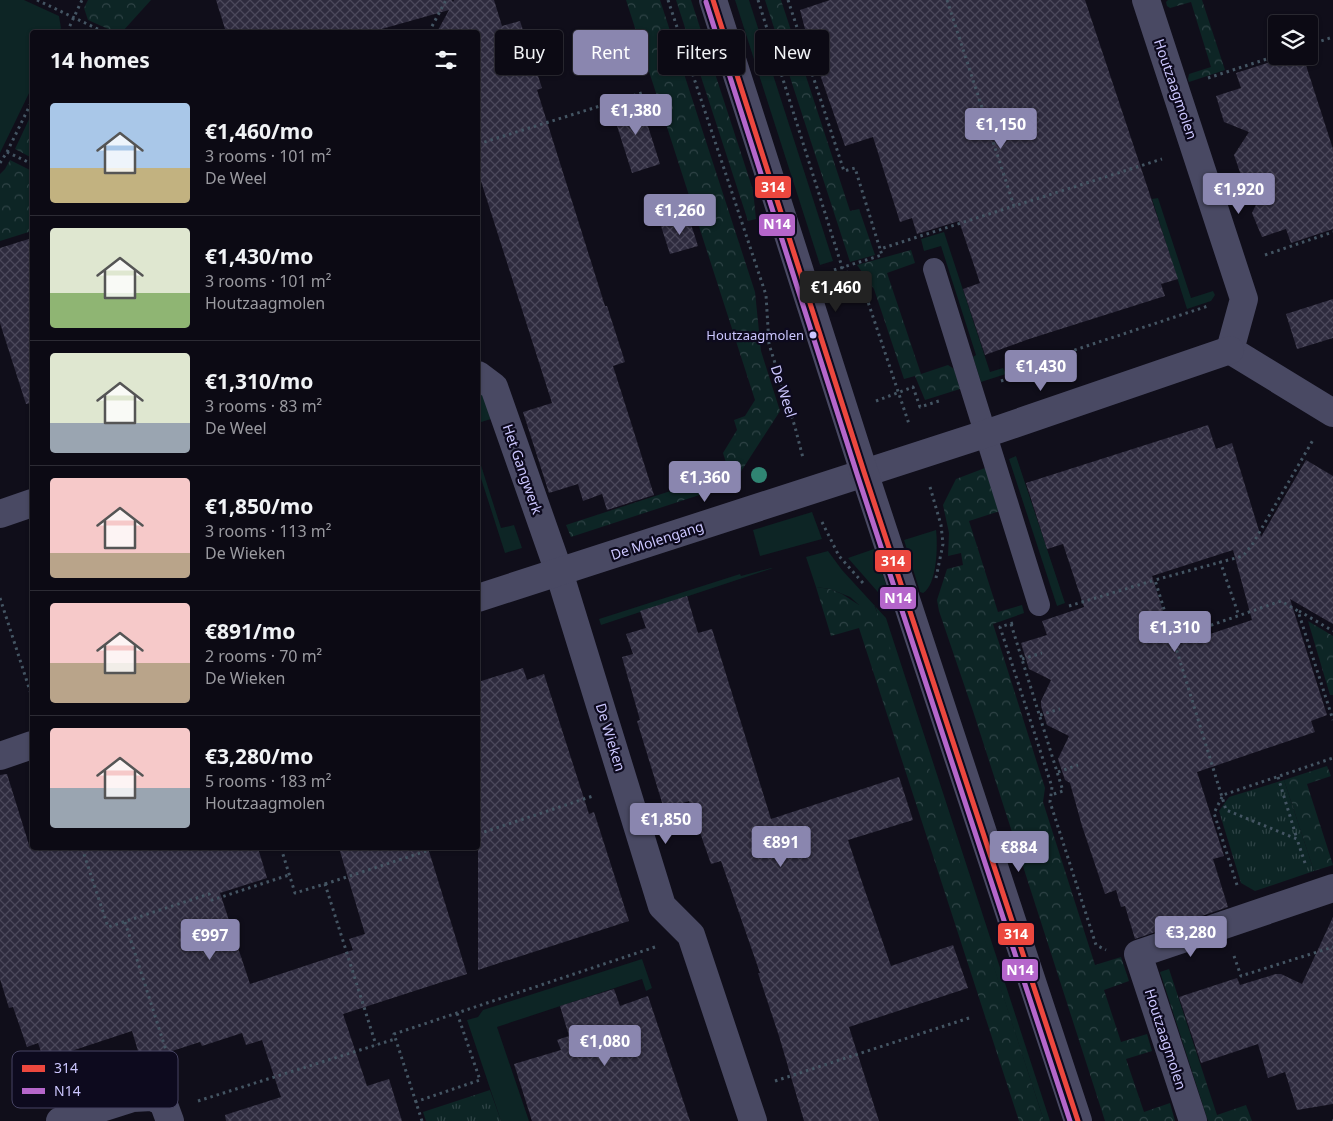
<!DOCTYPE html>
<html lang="en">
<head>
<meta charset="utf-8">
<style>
  :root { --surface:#0c0a14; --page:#15131d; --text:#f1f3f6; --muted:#9a9aa0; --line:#2c2b34; --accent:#8a86af }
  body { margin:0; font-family:"Noto Sans",sans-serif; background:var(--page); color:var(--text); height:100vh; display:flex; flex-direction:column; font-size:19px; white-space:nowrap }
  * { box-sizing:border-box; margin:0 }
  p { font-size:16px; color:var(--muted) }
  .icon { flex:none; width:28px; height:28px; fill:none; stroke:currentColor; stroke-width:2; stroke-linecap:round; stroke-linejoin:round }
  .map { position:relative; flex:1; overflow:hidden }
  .side { position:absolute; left:30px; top:30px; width:450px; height:820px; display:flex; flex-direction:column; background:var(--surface); border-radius:5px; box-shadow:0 1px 4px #0004,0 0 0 1px var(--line) }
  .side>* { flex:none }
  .guide { position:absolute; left:495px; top:30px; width:475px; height:45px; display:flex; gap:10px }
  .controls { position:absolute; left:1268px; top:15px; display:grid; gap:10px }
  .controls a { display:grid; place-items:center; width:50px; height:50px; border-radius:5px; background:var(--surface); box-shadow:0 1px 4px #0004,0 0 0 1px var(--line); font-size:25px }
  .price { position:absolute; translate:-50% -42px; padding:0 11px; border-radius:5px; background:var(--accent); color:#fff; font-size:16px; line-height:32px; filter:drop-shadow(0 1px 2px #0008) }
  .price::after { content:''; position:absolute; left:50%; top:30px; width:15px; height:11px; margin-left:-8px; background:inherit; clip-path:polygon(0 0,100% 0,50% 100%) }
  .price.on { background:#222; color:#fff }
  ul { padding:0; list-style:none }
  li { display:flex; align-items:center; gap:15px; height:125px; padding:0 20px }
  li+li { border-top:1px solid var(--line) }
  li span { display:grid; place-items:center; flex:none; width:140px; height:100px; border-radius:5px; color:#555 }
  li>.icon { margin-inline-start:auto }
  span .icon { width:60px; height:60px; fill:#fffc; stroke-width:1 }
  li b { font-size:21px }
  h2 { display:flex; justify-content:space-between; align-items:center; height:60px; padding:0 20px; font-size:21px }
  .chip { padding:0 18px; border-radius:5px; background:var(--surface); box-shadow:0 1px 4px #0004,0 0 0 1px var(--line); font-size:18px; line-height:45px }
  .chip.on { background:var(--accent); color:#fff }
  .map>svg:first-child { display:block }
  .grass { fill:#0d2525 }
  .forest { fill:url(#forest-crowns) }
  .park { fill:url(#park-tufts) }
  .building { fill:url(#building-cross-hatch); fill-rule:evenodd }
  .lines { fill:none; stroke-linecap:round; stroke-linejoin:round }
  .path { stroke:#445563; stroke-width:3; stroke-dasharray:2.5 4; stroke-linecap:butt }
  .service { stroke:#494963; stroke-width:22 }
  .minor { stroke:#494963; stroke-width:28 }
  .tertiary { stroke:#494963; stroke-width:28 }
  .bus-1-casing { stroke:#0d0a1e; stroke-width:9 }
  .bus-2-casing { stroke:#0d0a1e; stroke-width:9 }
  .bus-1 { stroke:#ec473e; stroke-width:5 }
  .bus-2 { stroke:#b566cb; stroke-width:5 }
  .tree { fill:#308573 }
  .bus-dot { fill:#ccc7ff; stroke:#0d0a1e; stroke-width:2 }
  .labels { text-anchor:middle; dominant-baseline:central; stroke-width:4.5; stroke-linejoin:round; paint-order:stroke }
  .bus-label { font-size:13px; fill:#ccc7ff; stroke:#0d0a1e; text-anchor:end }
  .street-label { font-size:14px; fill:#ccc7ff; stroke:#0d0a1e }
  .key { fill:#0d0a1e; stroke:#464362; stroke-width:1 }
  .key-label { font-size:14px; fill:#ccc7ff }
  .line-badge { stroke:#0d0a1e; stroke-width:2 }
  .badge-label { font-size:14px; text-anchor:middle; font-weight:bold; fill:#fff }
</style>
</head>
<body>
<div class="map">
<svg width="1333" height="1121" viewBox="0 0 1333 1121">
  <defs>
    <pattern id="forest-crowns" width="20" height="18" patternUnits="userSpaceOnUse" patternTransform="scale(1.25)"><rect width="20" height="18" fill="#0d2525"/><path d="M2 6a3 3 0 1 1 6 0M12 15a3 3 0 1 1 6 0" fill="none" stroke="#2f4346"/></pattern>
    <pattern id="park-tufts" width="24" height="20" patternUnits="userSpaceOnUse" patternTransform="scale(1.25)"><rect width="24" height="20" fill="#0d2525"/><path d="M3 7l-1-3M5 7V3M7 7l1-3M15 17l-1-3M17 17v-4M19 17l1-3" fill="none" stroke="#2f4346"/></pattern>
    <pattern id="building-cross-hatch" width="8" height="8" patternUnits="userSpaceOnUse" patternTransform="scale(1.25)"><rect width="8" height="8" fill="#2e2b3e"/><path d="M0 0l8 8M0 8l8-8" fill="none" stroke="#4b485b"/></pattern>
  </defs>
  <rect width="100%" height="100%" fill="#100e1a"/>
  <g class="grass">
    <path d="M0 0H24L59 16 61 28 59 32H32V87L0 153Z"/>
    <path d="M735 0H749L833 261 820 265Z"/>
    <path d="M1158 198 1191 298 1213 291 1215 295 1211 301 1187 309 1152 199Z"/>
    <path d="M944 232 990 372 1003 368 1006 374 981 382 973 357 976 355 941 246 924 251 921 239Z"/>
    <path d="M482 394 491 419 478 423V396Z"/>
    <path d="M478 456 501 528 514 525 522 548 505 553 478 469Z"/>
    <path d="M1016 456 1065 603 1057 606 1009 459Z"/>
    <path d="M812 512 822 539 760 556 753 530Z"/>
    <path d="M936 530C938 545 937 585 923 593L920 592 904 540Z"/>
    <path d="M874 549 891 599 890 601 888 602 884 599 848 558Z"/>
    <path d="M828 551 842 570 886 618 1050 1121H1044L875 606 859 605 850 597 830 589 816 587 806 557Z"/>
    <path d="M771 568H773L601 625 599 619 740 574 741 576Z"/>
    <path d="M642 959 652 988 646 991 642 979 497 1027 529 1121H501L467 1020 478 1017 483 1010Z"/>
  </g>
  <g class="forest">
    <path d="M88 0H151L122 32H115L88 20 84 8Z"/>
    <path d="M626 0H660L755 292 761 351 780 411 733 484 571 537 566 525 729 472 723 453 737 430 734 420 745 416 755 400Z"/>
    <path d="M676 0H691L753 190 756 219 748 221Z"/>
    <path d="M765 0H781L850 211 859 209 875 255 850 262Z"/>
    <path d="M1168 0H1202L1225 70 1189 82 1188 79 1189 74 1211 67 1191 2 1170 8 1167 6 1166 2Z"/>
    <path d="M32 113V158L15 149Z"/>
    <path d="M10 160 32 171V231L0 241V174L5 169Z"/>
    <path d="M911 250 915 263 887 273 921 374 948 365 954 369 960 389 925 400 915 376 904 379 874 289 857 265Z"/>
    <path d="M985 468 1000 511 969 521 998 612 1022 605 1024 613 993 624 1045 788 1043 802 1095 965 1121 957 1129 981 1104 990 1121 1042 1147 1034 1152 1051 1126 1059 1144 1112 1170 1103 1175 1121H1105L973 711 939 611 937 600 947 569 963 565 961 553 948 556 949 533 943 505 956 479Z"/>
    <path d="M816 587 830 589 842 594 859 605H874L883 626 1044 1121H1019L859 628 831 636Z"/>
    <path d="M1308 621 1333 636V695H1330Z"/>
    <path d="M1327 766 1331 776 1307 784 1333 865 1314 871 1284 780Z"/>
    <path d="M1169 969 1217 1115 1246 1105 1252 1121H1208L1160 972Z"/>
  </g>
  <g class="park">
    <path d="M1284 780 1314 871 1255 891 1241 883 1219 811 1229 797Z"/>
    <path d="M490 1090 501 1121H426L423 1112Z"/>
  </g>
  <g class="building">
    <path d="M216 0H452L453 2 454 0H494L502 26 520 21 542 88 537 90 605 306H607L625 362 613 366 654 495 607 510 602 494 583 501 578 484 549 493 523 412 552 403 478 172V32H437L449 10 371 32H226Z"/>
    <path d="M830 0H1085L1178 279 1161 284 1165 296 1029 339 985 355 963 289 980 283 959 221 917 234 912 218 900 222 873 137 845 146 808 40 800 10Z"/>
    <path d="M1289 56H1303L1333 149V229L1291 243 1286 229 1262 237 1252 213 1265 186 1242 178 1234 155 1249 132 1224 122 1216 96 1241 88 1236 73Z"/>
    <path d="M639 98 660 164 632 173 611 107Z"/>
    <path d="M689 218 698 246 670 254 661 226Z"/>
    <path d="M32 238V403L26 404 0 323V248Z"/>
    <path d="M1333 299V338L1297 349 1286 314Z"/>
    <path d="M1208 425 1216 449 1232 443 1261 537 1306 460 1333 476V624L1290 599 1327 715 1311 721 1315 732 1197 772 1224 856 1213 859 1228 907 1135 939 1125 906 1121 907 1116 890 1105 894 1082 826 1070 783 1065 780 1058 759 1069 736 1047 725 1041 706V701L1051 680 1029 669 1021 643 1047 635 1042 621 1084 607 1063 544 1047 549 1026 483ZM1233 550 1252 620 1174 646 1152 576Z"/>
    <path d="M687 596 698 633 712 629 771 819 899 777 913 820 848 840 863 885 891 966 953 945 968 988 849 1027 879 1121H804L779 1036 758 973H760L721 861 711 864 689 801 664 809 637 721 640 720 622 657 633 654 626 634 646 628 640 611Z"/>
    <path d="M523 668 527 680 544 674 589 814 594 812 629 921 478 970V682Z"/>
    <path d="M7 774 30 848H258L267 878 220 893 250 984 353 950 349 939 365 934 339 848H428L467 974 343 1014 367 1086 389 1079 402 1121H226L225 1115 281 1097 262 1040 246 1045 242 1033 202 1046 200 1042 141 1061 132 1031 44 1060 38 1043 27 1047 13 1007 9 1008 0 979V775Z"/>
    <path d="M1333 917V1104L1297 1110 1285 1072 1268 1078 1258 1044 1201 1063 1179 997 1237 978 1240 985 1276 974H1281L1302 984Z"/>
    <path d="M614 989 620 1006 648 996 690 1121H532L514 1064 561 1050 557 1040 569 1036 560 1006Z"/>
  </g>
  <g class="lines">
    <g class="path">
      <path d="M37 0 104 32"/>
      <path d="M668 0 766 295 769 344 795 427 803 458"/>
      <path d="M758 0 842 267 865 293 909 424"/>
      <path d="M788 0 844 171 855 168 880 249 1014 206"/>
      <path d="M947 0 1014 206 1162 159"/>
      <path d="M67 32 82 0"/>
      <path d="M429 32 446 0"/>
      <path d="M1309 45 1333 37"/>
      <path d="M1208 78 1276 56"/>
      <path d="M478 144 645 92"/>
      <path d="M7 152 32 164"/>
      <path d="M0 163 7 152 32 101"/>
      <path d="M1265 255 1333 232"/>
      <path d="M834 270 882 255 880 249"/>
      <path d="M1001 381 1012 377 1011 371 1208 306"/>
      <path d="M876 401 913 387 920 407 942 400"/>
      <path d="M930 487 941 525 943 544 936 578"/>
      <path d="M822 522 839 556 863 583"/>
      <path d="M1220 561 1239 616"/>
      <path d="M0 598 32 697"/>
      <path d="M1069 606 1155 580"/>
      <path d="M1299 611 1333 631"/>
      <path d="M1013 623 1000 627 1052 787 1050 802 1096 945 1106 950"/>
      <path d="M1011 624 1063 791 1051 795"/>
      <path d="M1174 638 1281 601 1298 611 1333 720"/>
      <path d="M1022 659 1042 653"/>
      <path d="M1040 715 1060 709"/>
      <path d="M1058 772 1078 765"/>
      <path d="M1278 777 1297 839"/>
      <path d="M478 834 593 796"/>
      <path d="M82 848 108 927 209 894 212 900 289 875"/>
      <path d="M281 848 295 893 325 884 376 1045"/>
      <path d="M1305 863 1297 839 1226 810 1155 580 1243 556 1252 545 1313 440"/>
      <path d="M325 884 436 848"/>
      <path d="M1237 885 1214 813 1223 795 1333 758"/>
      <path d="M125 922 172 1069"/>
      <path d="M1234 956 1241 976 1333 947"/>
      <path d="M775 1081 972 1017"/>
      <path d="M198 1101 395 1039"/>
      <path d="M415 1102 480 1080 457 1013"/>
      <path d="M422 1121 394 1034 655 947"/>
      <path d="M1332 1121H1333"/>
    </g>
    <path class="service" d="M934 269 1039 605"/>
    <g class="minor">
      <path d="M1146 0 1244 299 1230 350 1333 413"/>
      <path d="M478 375 494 387 559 572 662 906 691 935 753 1121"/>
      <path d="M0 514 32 503"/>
      <path d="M478 598 985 434 1230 350"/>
      <path d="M0 756 32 745"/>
      <path d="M60 1121 133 1098 152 1097 163 1102 170 1121"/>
      <path d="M1193 1121 1138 954 1333 888"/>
    </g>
    <path class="tertiary" d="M713 0 864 472 1078 1121"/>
    <g class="bus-1-casing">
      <path id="bus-1" d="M713 0 864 472 1078 1121"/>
    </g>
    <g class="bus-2-casing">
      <path id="bus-2" d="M706 2 857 474 1070 1121"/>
    </g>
    <use href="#bus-1" class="bus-1"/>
    <use href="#bus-2" class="bus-2"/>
  </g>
  <circle class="tree" cx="759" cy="475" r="8"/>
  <circle class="bus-dot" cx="813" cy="335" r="4.5"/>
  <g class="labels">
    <g class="bus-label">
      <text x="804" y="335">Houtzaagmolen</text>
    </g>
    <g class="street-label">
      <text transform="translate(1176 89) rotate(71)">Houtzaagmolen</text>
      <text transform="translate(784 391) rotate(72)">De Weel</text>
      <text transform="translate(523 469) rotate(71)">Het Gangwerk</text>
      <text transform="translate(657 540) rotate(-18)">De Molengang</text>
      <text transform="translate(611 737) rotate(73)">De Wieken</text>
      <text transform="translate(1166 1039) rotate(72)">Houtzaagmolen</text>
    </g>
  </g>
  <rect x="12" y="1051" width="166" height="57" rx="8" class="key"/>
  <rect x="22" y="1065" width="23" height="7" fill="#ec473e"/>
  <rect x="22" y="1088" width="23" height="6" fill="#b566cb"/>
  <g class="key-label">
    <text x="54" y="1073">314</text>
    <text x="54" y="1096">N14</text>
  </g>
  <g class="line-badge">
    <rect x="754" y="175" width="38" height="24" rx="5" fill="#ec473e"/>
    <rect x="758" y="213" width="38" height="24" rx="5" fill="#b566cb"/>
    <rect x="874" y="549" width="38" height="24" rx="5" fill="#ec473e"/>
    <rect x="879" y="586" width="38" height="24" rx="5" fill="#b566cb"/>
    <rect x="997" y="922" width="38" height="24" rx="5" fill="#ec473e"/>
    <rect x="1001" y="958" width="38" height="24" rx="5" fill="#b566cb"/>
  </g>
  <g class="badge-label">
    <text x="773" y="192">314</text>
    <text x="777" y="229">N14</text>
    <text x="893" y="566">314</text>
    <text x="898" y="603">N14</text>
    <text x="1016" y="939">314</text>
    <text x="1020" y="975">N14</text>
  </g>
</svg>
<div class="controls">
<a><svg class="icon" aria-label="layers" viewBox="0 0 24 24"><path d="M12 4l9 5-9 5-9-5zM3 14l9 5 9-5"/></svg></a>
</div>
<b class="price" style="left:636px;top:136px">€1,380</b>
<b class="price" style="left:1001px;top:150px">€1,150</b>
<b class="price" style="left:1239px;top:215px">€1,920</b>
<b class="price" style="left:680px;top:236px">€1,260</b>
<b class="price on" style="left:836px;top:313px">€1,460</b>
<b class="price" style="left:1041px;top:392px">€1,430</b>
<b class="price" style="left:705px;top:503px">€1,360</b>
<b class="price" style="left:1175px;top:653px">€1,310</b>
<b class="price" style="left:666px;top:845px">€1,850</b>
<b class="price" style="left:781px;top:868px">€891</b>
<b class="price" style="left:1019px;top:873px">€884</b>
<b class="price" style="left:1191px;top:958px">€3,280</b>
<b class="price" style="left:210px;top:961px">€997</b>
<b class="price" style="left:605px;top:1067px">€1,080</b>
<div class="guide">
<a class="chip">Buy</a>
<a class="chip on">Rent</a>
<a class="chip">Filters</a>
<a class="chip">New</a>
</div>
<section class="side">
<h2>14 homes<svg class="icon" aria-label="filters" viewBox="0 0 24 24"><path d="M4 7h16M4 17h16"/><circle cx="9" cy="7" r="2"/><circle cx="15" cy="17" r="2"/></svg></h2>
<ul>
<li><span style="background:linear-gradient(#a9c7e8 65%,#c2b280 0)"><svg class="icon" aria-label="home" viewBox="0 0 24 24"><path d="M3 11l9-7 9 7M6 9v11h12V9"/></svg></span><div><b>€1,460/mo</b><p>3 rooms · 101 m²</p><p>De Weel</p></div></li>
<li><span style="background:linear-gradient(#dfe7d0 65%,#8fb573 0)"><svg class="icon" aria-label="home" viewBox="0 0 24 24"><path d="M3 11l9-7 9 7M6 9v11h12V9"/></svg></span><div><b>€1,430/mo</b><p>3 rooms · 101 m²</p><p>Houtzaagmolen</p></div></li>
<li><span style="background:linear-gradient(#dfe7d0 70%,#9aa5b1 0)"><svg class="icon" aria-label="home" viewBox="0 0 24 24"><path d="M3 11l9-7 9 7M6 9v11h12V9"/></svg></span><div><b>€1,310/mo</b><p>3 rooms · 83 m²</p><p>De Weel</p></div></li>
<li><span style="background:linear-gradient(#f6c9c9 75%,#b9a48a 0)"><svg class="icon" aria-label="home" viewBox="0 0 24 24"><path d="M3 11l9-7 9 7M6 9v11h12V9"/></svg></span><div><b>€1,850/mo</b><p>3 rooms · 113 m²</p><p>De Wieken</p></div></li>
<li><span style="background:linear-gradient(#f6c9c9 60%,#b9a48a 0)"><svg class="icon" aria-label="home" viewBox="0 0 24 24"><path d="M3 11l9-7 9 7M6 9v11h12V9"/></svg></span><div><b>€891/mo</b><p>2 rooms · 70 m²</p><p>De Wieken</p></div></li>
<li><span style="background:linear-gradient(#f6c9c9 60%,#9aa5b1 0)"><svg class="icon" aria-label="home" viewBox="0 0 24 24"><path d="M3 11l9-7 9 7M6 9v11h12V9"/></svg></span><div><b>€3,280/mo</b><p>5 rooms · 183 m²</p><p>Houtzaagmolen</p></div></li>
</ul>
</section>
</div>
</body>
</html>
